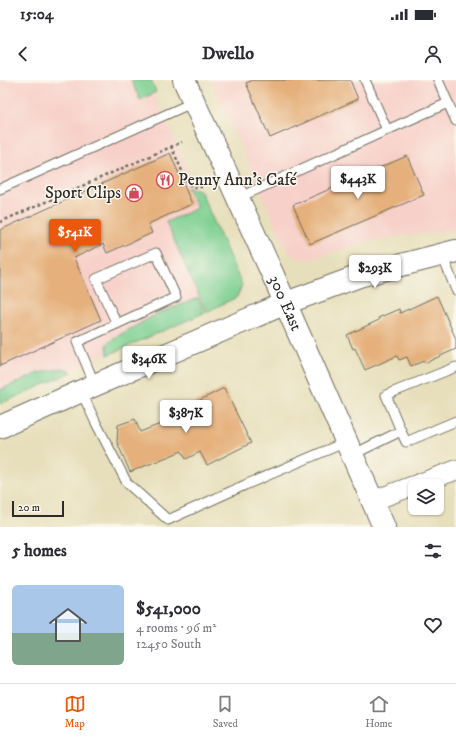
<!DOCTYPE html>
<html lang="en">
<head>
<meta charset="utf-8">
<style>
  :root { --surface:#fff; --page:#f7f7f7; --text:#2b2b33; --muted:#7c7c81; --line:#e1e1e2; --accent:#ea580c }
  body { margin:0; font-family:"IM FELL DW Pica",serif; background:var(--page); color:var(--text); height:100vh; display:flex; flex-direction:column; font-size:15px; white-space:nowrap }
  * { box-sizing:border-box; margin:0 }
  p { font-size:13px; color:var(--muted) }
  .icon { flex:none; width:22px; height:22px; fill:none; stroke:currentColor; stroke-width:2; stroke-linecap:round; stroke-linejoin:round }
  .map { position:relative; height:447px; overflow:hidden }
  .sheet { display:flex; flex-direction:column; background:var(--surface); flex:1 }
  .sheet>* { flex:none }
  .fabs { position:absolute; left:408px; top:399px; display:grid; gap:8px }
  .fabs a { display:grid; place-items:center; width:36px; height:36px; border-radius:6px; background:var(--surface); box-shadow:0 1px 3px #0004; font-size:20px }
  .scale { position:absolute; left:12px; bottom:10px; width:52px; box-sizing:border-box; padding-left:4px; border:2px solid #2b2b2b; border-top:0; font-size:11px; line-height:14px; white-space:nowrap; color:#2b2b2b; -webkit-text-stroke:3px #fbf7ec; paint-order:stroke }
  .price { position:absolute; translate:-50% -34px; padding:0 9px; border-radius:4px; background:#fff; color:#222; font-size:13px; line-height:26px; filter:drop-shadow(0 1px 2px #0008) }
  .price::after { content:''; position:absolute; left:50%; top:24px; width:12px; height:9px; margin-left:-6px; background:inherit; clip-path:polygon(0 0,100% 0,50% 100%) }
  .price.current { background:var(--accent); color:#fff }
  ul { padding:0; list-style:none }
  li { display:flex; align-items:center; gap:12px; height:100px; padding:0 12px }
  li span { display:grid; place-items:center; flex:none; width:112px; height:80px; border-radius:6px; color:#555 }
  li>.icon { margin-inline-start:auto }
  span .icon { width:48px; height:48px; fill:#fffc; stroke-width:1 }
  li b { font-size:17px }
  h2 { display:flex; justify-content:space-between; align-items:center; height:48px; padding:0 12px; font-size:17px }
  .status { display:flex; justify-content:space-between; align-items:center; height:28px; padding:0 20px; background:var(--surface); direction:ltr }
  .status svg { height:11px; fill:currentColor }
  header { display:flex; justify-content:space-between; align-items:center; height:52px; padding:0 12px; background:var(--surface); font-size:18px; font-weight:700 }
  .menu { display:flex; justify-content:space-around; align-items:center; height:56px; border-top:1px solid var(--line); background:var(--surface); font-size:11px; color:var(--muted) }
  .menu a { display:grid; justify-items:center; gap:2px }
  .menu .current { color:var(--accent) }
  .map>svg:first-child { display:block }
  .built { fill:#f7d0c9 }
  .green { fill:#7ccf91; stroke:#547d5e }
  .building { fill:#e5b07b }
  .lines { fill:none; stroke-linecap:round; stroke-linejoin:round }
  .service-casing { stroke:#6d6a5d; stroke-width:11 }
  .minor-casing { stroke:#6d6a5d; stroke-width:21 }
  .tertiary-casing { stroke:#6d6a5d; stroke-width:24 }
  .secondary-casing { stroke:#6d6a5d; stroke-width:24 }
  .path { stroke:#6d6a5d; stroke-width:2.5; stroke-dasharray:3 3; stroke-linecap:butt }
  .service { stroke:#fff; stroke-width:9 }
  .minor { stroke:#fff; stroke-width:19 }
  .tertiary { stroke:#fff; stroke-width:22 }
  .secondary { stroke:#fff; stroke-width:22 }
  .labels { text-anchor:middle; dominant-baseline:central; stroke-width:3; stroke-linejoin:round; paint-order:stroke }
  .poi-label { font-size:17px; fill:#2b2b2b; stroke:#fbf7ec; text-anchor:start }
  .street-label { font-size:17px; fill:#2b2b2b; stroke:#fbf7ec }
</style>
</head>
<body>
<div class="status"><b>15:04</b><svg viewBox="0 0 49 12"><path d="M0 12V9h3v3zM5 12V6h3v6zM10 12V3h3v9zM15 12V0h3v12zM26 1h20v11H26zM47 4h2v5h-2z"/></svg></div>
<header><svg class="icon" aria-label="back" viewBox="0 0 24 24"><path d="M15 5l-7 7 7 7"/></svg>Dwello<svg class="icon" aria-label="person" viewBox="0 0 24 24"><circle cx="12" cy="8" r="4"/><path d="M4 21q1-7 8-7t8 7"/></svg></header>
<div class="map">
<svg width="456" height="447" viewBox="0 0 456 447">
  <rect width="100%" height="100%" fill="#fbf7ec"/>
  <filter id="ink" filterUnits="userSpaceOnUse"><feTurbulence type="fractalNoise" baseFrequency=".025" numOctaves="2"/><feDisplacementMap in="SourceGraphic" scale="8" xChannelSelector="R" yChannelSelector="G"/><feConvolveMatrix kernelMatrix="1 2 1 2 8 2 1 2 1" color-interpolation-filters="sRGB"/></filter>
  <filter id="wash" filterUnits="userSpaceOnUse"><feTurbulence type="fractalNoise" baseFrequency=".012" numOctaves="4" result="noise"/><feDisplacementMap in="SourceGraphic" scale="16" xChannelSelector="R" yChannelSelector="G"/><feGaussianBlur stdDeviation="0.9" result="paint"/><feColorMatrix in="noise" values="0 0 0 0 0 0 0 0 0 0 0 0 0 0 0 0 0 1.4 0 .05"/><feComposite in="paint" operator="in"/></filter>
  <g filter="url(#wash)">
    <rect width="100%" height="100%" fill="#e7dfbb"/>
    <g class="built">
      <path d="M0 0H148L242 212 0 322Z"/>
      <path d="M211 0H456V150L392 157 364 163 309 179 298 178 292 175 285 166Z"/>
    </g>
    <g class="green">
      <path d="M131 0H151L156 12 140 20Z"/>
      <path d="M187 107 200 110 242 205 237 217 206 232 166 142 197 128Z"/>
      <path d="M198 218 204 233 108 275 107 264 112 259 157 234Z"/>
      <path d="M63 288 72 292 0 324V310L38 293Z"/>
    </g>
    <g id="blocks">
      <g class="building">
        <path d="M253 0H350L358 19 270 58 246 3Z"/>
        <path d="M170 73 192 124 148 144 152 153 107 173 103 164 74 178 101 240 0 286V150Z"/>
        <path d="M407 76 424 115 310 164 293 125Z"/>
        <path d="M437 216 456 259V269L425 283 424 281 411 286 407 277 399 280 397 276 365 290 355 268 353 269 347 255 379 240 378 238 399 229 400 233Z"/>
        <path d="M224 308 251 363 207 385 200 372 186 379 182 371 130 392 117 362 118 345 135 339 140 352 168 341 166 337Z"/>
      </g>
    </g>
  </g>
  <g filter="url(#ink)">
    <use href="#blocks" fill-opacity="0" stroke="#6d6a5d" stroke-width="1"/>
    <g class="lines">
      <g class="service-casing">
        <g id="service">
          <path d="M365 0 387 50"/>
          <path d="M438 0 456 41"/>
          <path d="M0 109 194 22"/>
          <path d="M238 118 387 50 448 23"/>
          <path d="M442 175 456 210"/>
          <path d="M95 305 77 262 176 217 156 173 96 199 117 244"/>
          <path d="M81 311 95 341 127 403 168 440 245 405 346 362"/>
          <path d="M401 351 386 315 456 287"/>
          <path d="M352 375 401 351 406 362 456 341"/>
        </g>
      </g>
      <g class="minor-casing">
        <path id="minor" d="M372 421 456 390"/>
      </g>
      <g class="tertiary-casing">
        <path id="tertiary" d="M0 347 95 305 286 223 362 195 456 171"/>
      </g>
      <g class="secondary-casing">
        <g id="secondary">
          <path id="s1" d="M184 0 272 193 384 447"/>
        </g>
      </g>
      <g class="path">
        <path d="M171 66 187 102 192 107H202"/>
        <path d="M0 142 182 62"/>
      </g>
      <use href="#service" class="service"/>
      <use href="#minor" class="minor"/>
      <use href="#tertiary" class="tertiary"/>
      <use href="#secondary" class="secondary"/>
    </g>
  </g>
  <defs>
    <g id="restaurant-ring" transform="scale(0.9)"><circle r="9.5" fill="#fbf7ec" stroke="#d1495b" stroke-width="1.5"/><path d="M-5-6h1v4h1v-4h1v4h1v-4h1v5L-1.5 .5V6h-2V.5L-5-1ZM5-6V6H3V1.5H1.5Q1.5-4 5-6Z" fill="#d1495b"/></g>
    <g id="shop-ring" transform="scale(0.9)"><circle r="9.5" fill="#fbf7ec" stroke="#d1495b" stroke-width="1.5"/><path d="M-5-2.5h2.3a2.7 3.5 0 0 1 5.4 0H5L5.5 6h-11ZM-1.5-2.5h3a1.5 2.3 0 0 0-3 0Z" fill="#d1495b"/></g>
  </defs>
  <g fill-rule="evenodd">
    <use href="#restaurant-ring" x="165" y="100"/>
    <use href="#shop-ring" x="134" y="113"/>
  </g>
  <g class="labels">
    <g class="poi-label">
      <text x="178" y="100">Penny Ann's Café</text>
      <text x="121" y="113" text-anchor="end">Sport Clips</text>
    </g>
    <g class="street-label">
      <text stroke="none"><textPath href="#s1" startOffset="245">300 East</textPath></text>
    </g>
  </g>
</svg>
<div class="fabs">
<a><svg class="icon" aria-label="layers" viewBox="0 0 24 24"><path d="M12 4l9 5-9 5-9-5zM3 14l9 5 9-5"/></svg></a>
</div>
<div class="scale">20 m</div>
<b class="price" style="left:358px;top:120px">$443K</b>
<b class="price current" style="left:75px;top:173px">$541K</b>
<b class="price" style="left:375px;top:209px">$293K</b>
<b class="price" style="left:149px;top:300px">$346K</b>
<b class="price" style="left:186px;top:354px">$387K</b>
</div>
<section class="sheet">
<h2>5 homes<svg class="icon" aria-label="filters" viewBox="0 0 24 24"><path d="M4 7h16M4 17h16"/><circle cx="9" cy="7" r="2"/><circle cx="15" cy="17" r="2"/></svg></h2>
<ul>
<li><span style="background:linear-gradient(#a9c7e8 60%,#7fa58c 0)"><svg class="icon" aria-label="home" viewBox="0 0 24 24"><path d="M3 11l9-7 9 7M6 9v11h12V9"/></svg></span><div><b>$541,000</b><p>4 rooms · 96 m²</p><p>12450 South</p></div><svg class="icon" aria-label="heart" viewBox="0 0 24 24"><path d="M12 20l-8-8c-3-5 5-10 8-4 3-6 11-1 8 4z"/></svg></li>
</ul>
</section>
<nav class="menu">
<a class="current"><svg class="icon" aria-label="map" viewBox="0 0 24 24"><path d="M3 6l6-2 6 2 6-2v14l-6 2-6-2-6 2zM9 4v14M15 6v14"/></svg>Map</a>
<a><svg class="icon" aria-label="saved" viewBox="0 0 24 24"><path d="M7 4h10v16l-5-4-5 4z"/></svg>Saved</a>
<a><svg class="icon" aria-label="home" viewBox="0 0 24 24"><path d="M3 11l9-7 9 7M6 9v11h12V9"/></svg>Home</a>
</nav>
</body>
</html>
